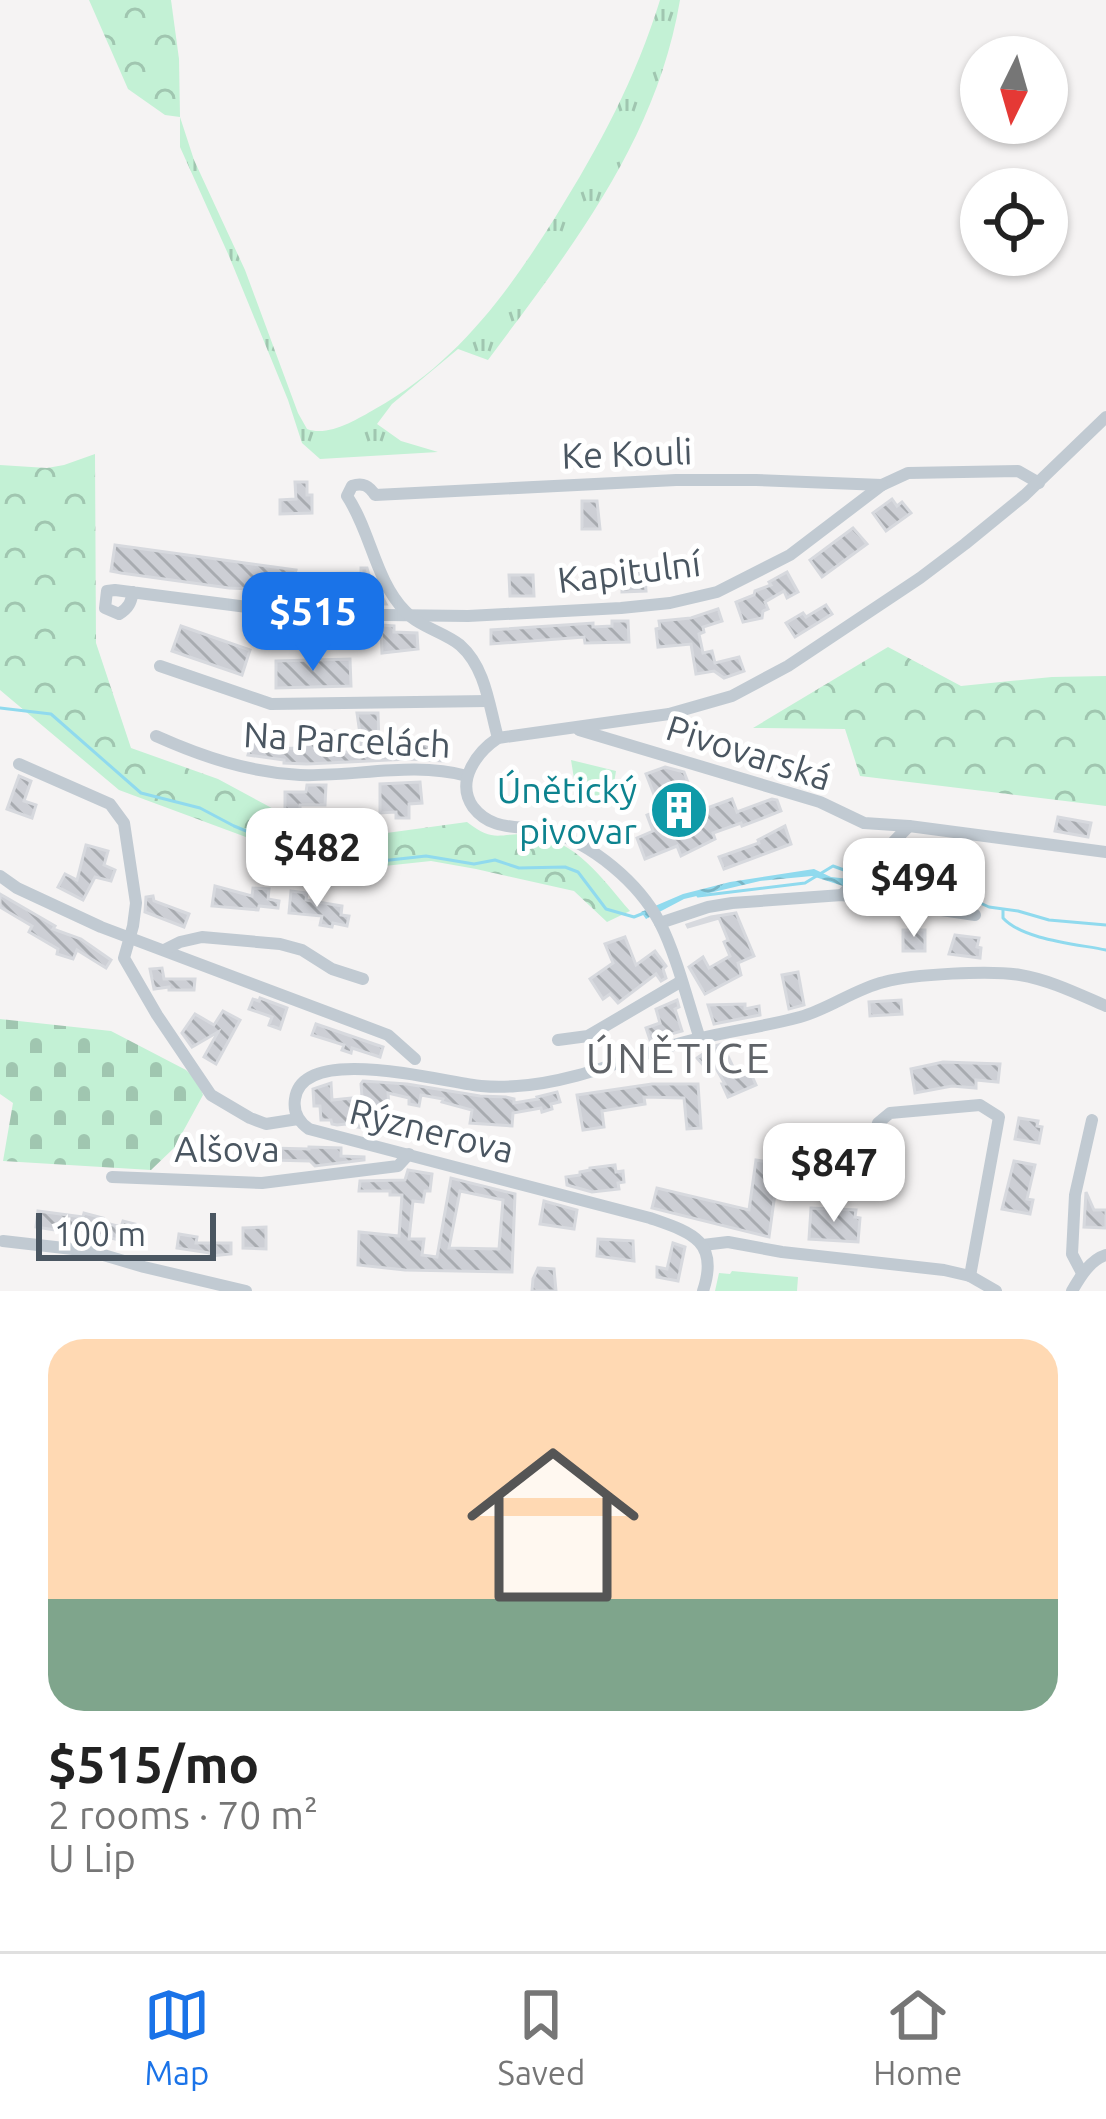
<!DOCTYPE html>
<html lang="en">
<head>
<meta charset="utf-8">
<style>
  :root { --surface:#fff; --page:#f2f2f2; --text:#222; --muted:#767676; --line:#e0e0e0; --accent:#1a73e8 }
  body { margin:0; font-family:Ubuntu,sans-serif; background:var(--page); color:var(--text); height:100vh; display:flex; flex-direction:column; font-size:45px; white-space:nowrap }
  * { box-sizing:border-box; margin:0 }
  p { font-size:39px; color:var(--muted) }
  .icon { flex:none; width:66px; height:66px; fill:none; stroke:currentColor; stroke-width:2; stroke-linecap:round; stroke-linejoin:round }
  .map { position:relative; height:1291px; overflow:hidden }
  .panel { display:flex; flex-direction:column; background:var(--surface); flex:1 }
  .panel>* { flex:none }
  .needle { width:78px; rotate:185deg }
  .buttons { position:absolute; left:960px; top:36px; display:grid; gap:24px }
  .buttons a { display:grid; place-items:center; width:108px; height:108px; border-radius:50%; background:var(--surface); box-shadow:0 3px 9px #0004; font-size:60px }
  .scale { position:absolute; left:36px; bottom:30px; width:180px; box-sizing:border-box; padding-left:12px; border:6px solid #4a5661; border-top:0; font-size:33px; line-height:42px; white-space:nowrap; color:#4a5661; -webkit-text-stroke:9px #fff; paint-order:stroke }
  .price { position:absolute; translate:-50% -102px; padding:0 27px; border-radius:24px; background:#fff; color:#222; font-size:39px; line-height:78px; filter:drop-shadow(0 3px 6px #0008) }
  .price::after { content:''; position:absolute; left:50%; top:72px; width:36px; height:27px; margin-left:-18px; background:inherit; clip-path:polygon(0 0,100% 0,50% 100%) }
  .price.selected { background:var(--accent); color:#fff }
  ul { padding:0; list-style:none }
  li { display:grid; align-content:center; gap:24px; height:636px; padding:0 48px }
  li span { display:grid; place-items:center; height:372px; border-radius:36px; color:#555 }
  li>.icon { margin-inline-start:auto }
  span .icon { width:216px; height:216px; fill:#fffc; stroke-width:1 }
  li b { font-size:51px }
  .tab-bar { display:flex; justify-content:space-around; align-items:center; height:168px; border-top:3px solid var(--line); background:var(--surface); font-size:33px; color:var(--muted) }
  .tab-bar a { display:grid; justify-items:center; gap:6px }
  .tab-bar .selected { color:var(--accent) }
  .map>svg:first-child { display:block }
  .grass { fill:url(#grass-tufts) }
  .forest { fill:url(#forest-crowns) }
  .cemetery { fill:url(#cemetery-stones) }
  .park { fill:#c3f1d5 }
  .water { fill:url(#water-waves) }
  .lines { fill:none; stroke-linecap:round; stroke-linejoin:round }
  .stream { stroke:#90daee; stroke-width:3 }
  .building { fill:url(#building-back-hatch); stroke:#d7d9de; stroke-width:3; fill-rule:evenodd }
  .minor { stroke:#c1cad2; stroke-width:12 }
  .labels { text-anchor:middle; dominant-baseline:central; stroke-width:10; stroke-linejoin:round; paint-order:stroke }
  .street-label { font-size:36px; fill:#4a5661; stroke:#fff }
  .culture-label { font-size:36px; fill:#0d838f; stroke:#fff; text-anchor:end }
  .quarter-label { font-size:42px; letter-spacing:3px; fill:#5f6368; stroke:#fff }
</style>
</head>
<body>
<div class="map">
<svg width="1106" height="1291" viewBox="0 0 1106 1291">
  <defs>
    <pattern id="grass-tufts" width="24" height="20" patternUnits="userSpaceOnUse" patternTransform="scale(3)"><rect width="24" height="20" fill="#c3f1d5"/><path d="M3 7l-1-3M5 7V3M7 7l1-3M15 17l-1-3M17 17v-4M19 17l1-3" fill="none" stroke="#a0c6b0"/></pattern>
    <pattern id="forest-crowns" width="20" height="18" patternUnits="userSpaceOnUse" patternTransform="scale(3)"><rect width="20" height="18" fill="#c3f1d5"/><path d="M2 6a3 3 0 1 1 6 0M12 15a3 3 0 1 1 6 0" fill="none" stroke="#a0c6b0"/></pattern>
    <pattern id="cemetery-stones" width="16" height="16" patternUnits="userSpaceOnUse" patternTransform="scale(3)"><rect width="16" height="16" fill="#c3f1d5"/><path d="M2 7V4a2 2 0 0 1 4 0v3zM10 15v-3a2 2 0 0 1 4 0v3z" fill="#a0c6b0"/></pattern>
    <pattern id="water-waves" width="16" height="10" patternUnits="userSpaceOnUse" patternTransform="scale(3)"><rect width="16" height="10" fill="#90daee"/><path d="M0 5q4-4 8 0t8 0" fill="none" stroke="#78b4c4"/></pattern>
    <pattern id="building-back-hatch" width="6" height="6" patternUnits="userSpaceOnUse" patternTransform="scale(3)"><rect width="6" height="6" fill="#cdcfd5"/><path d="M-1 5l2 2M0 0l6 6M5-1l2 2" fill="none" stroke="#a8abb0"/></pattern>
  </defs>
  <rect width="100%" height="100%" fill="#f5f3f3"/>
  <path class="grass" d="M660 0H680C656 142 571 248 488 360L458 349 392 404 377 424 401 441 438 452 320 459 302 443 288 400 229 256 180 147V117L194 160 245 270 298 413 307 429C328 437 356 420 375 409 457 363 507 294 556 216 599 147 636 78 660 0Z"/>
  <g class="forest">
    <path d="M89 0H171L179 59 180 117 165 115 128 89Z"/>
    <path d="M95 454 96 643 131 748 218 779 296 821 350 838 467 822C496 845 500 831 531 835 577 840 602 879 630 911L607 922 574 891 476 869 431 861 356 869 321 865 119 790 0 690V465L47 468 64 465Z"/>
    <path d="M888 647 961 686 1052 677 1106 676V806L860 776 845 729 753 728Z"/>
  </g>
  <path class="cemetery" d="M0 1019 111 1031 186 1070 198 1081 203 1095 174 1148 151 1170 3 1161 13 1103 0 1094Z"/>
  <g class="park">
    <path d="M571 760 616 771 611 801 576 791Z"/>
    <path d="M732 1271 798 1277 797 1291H715L719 1273 730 1274Z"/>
  </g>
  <path class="water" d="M814 869 831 877 849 879 843 886 812 876 760 881 684 899 646 919 641 912 683 894 730 882Z"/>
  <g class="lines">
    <g class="stream">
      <path d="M0 708 51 714 141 793 200 808 234 826 307 856 354 864 426 856 474 864 495 860 519 868 565 867 578 872 606 909 634 917 644 913"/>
      <path d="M862 880 887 890 901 889 941 899 976 901 989 907 1018 911 1049 920 1106 925"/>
      <path d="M698 896 805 883 833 866 855 874"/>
      <path d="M1003 910V918C1023 940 1077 944 1106 950"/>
    </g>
  </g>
  <g class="building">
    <path d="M295 482H307V495H312V513L280 514V500L296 499Z"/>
    <path d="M892 499 897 506 902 502 911 513 886 531 873 513Z"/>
    <path d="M582 501H597L600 529H582Z"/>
    <path d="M853 528 867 544 822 577 810 560Z"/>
    <path d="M115 545 296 570 295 574 361 573V568H367L371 582H374L386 604H361V600H323V585H294L292 596 263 592 251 585 250 589 229 588 121 573 111 571Z"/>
    <path d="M644 563 646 591 622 592V586L615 587V574H632L635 572 634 564Z"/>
    <path d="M787 572 798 592 787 598 784 591 765 602 768 609 763 611 762 618 743 622 736 602 754 595 755 591 771 585 769 582Z"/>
    <path d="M509 575H533L534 596H510Z"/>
    <path d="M826 605 832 614 795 637 786 623 803 613 806 617Z"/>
    <path d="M718 609 722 621 703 627 704 632 699 634 703 653 712 651 715 663 739 657 744 671 724 678 714 671 696 674 691 644 658 647 656 629 660 628 659 621 691 618Z"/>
    <path d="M612 621H628L629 642 585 643 584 637 491 644V630L593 623V627L612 626Z"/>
    <path d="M381 625 394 626V632L417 633 418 649 382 653Z"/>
    <path d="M181 626 250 650 242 675 172 651Z"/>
    <path d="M350 659 351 686 276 688V661Z"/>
    <path d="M357 713H378L379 744 449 740 450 758 444 761 409 759 307 764 284 763V760L248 755 252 741 273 743 272 749 300 748 299 740H306V733L338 731 339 752H358V748H362Z"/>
    <path d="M665 767 684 772 699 811 732 799 737 812 772 799 777 800 781 811 742 826 741 823 713 833 715 839 681 856 677 846 645 859 637 838 653 831 647 815 660 810 646 774Z"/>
    <path d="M19 776 31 781 24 801 36 805 32 818 7 809Z"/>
    <path d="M420 782 422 803 409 804V818H396V812L380 813V784Z"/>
    <path d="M307 785H326L325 805H300V811L285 810V792H306Z"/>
    <path d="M1058 817 1091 823 1088 837 1055 831Z"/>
    <path d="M785 826 791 844 724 869 719 857 759 843 758 840Z"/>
    <path d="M86 845 108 851 104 865 115 870 111 881 95 877 83 900 58 887 65 874 77 880Z"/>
    <path d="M215 886 252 896 253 888 269 889 268 899 279 901 278 908 259 906 258 910 212 906Z"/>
    <path d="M291 891 307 893 306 900 342 906 341 915 349 916 347 926 333 923 332 927 320 925 322 916 289 913Z"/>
    <path d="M0 894 55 926 53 929 81 939 111 960 106 968 77 950 73 959 57 954 58 949 29 932 32 926 0 907Z"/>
    <path d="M153 896 154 901 189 914 184 927 145 912 146 897Z"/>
    <path d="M736 913 754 956 738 963 741 975 705 994 689 967 703 957 709 968 730 956 724 942 728 940 719 918 688 927 687 925 711 917Z"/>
    <rect x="903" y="930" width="22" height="21"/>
    <path d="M955 935 979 938 977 947 981 948 980 958 949 954Z"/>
    <path d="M625 937 636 965 655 951 666 966 663 969 666 978 661 981 656 974 618 1003 610 994 603 999 590 979 613 963 605 944Z"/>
    <path d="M162 968 164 979H195L194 990H169V987L154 989 150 969Z"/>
    <path d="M798 972 804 1005 789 1009 782 975Z"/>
    <path d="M260 998 287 1008 280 1029 269 1025 272 1017 249 1009 253 999 259 1001Z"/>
    <path d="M677 1000 679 1007 675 1009 682 1031 650 1040 646 1028 660 1023 656 1009Z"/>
    <path d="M901 1000 902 1014 870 1016 869 1002Z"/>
    <path d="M745 1004V1009L759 1006 760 1015 714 1024 708 1005Z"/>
    <path d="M223 1011 240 1020 216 1064 204 1057 218 1032 192 1047 182 1033 195 1014 214 1025Z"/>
    <path d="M316 1024 383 1047 380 1057 352 1048 351 1053 342 1050 344 1045 312 1035Z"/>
    <path d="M722 1044 736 1073 748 1067 756 1085 728 1097 722 1084H725L713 1063 705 1067 697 1058 715 1046Z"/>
    <path d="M943 1062 1000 1064 998 1082 976 1080V1088L952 1086 915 1093 911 1069Z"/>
    <path d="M363 1081 407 1084 480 1096 506 1097 514 1099V1103L538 1099 537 1097 557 1092 560 1102 551 1104 552 1109 542 1112 541 1108 513 1113 512 1126 470 1123 472 1110 442 1102 443 1099 421 1095 419 1106 409 1104V1098L388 1093 390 1122 374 1124 375 1130 357 1127 356 1123 337 1125 332 1124 331 1120H321L320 1106H314L313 1089 331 1083 332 1100 362 1097 361 1084Z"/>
    <path d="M652 1084H698L701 1128 687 1129 684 1098 644 1097 645 1104 602 1111 604 1127 583 1130 577 1095Z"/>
    <path d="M1019 1118 1038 1121 1037 1126 1042 1127 1039 1143 1015 1139Z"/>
    <path d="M839 1137 858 1146 852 1158 872 1169 862 1188 827 1170 836 1153 832 1151Z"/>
    <path d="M309 1147 341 1148V1156L364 1157V1160L315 1166 310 1161 271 1160V1148L309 1149Z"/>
    <path d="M756 1160 779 1164 769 1237 652 1208 657 1188 749 1210Z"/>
    <path d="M1014 1161 1035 1165 1027 1199 1033 1200 1030 1214 1002 1209Z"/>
    <path d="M615 1165 616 1172 623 1171 624 1182 618 1183 619 1189 592 1192 567 1185 566 1177 580 1175V1172L590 1170V1168Z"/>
    <path d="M408 1170 432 1174 430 1191H425L423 1202 413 1201 409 1239H424L422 1255 437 1257 451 1178 515 1194 512 1272 405 1270 358 1265 359 1232 399 1236 402 1195H390V1191H359L360 1181 405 1180ZM460 1191 503 1200 499 1249 449 1248Z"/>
    <path d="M1086 1192 1094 1210H1106V1228L1084 1227Z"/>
    <path d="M544 1201 577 1210 574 1229 540 1224Z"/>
    <path d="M811 1208 856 1210 855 1217 860 1218 858 1242 809 1239Z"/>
    <path d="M38 1211 83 1217 84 1213 103 1218 102 1222 121 1227 123 1221 135 1224 130 1243 69 1227 68 1232 36 1227Z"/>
    <path d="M266 1227V1249L243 1248V1228Z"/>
    <path d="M179 1234 197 1237 196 1243H231V1254L210 1256V1253L177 1248Z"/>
    <path d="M598 1239 633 1241 634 1261 597 1256Z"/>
    <path d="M673 1243 685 1247 678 1281 657 1277V1267L667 1269Z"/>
    <path d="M538 1268 554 1269 556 1291H532L533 1279Z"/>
  </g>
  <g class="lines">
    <g class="minor">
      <path d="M133 592C131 602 129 608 119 614L105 608 107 591 115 590 302 614 468 616 621 608 670 603 717 592 790 555 882 485 908 473 1018 471 1039 483"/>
      <path d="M160 666 271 704 488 701"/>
      <path d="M579 730 820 802 864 823 909 826 1106 852"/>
      <path d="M156 736C203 757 248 772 300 775 355 777 413 761 467 776"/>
      <path d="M498 738C489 706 486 668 460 645 444 632 419 627 405 611 375 580 371 532 347 496L352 486C363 482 369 486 375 495L676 480H756L882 485"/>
      <path d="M19 764 110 804 124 823 136 903 133 926 124 958 157 1015 211 1095 250 1118 266 1124 298 1119"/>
      <path d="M0 876 17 888 101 927 388 1035 415 1059"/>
      <path d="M842 895 909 826"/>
      <path d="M660 923 708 907 732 903 842 895 975 915"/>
      <path d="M164 950 180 942 202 937 280 944 302 950 332 969 363 979"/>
      <path d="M699 1036C688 1002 676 954 660 923 639 883 592 843 549 832 521 824 493 833 473 807 455 781 477 752 498 738L669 714 732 696 788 666 920 578 965 544 1025 495 1106 417"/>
      <path d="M558 1040 588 1036 680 982"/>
      <path d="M879 1155 875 1138 878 1123 890 1113 980 1105 999 1117 970 1276"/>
      <path d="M112 1177 262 1183 398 1166 409 1154"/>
      <path d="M3 1241 90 1251 144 1267 246 1291"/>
      <path d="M703 1245 728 1242 782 1252 944 1270 970 1276 996 1291"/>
      <path d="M1082 1273 1072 1254 1075 1195 1092 1120"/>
      <path d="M703 1291C720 1240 690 1232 650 1218L309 1129C299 1122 293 1112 295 1099 302 1042 446 1083 481 1086 492 1087 506 1087 517 1086 568 1083 619 1062 667 1047 710 1033 756 1029 800 1017 829 1009 855 989 884 982 913 974 991 970 1020 975 1050 980 1078 994 1106 1006"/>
      <path d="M1072 1291C1080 1277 1090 1260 1106 1255"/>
    </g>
  </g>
  <defs>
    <g id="building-disc" transform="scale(3)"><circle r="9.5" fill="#0f9aa8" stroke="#fff"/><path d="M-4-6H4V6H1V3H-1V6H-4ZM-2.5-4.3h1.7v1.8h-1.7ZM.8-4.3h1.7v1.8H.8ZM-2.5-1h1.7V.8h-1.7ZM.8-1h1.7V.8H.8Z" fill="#fff"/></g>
  </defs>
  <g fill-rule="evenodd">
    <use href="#building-disc" x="679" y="810"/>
  </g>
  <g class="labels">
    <g class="street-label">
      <text transform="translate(627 453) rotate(-2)">Ke Kouli</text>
      <text transform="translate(629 571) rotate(-7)">Kapitulní</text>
      <text transform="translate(347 739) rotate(3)">Na Parcelách</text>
      <text transform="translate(749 752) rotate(18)">Pivovarská</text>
      <text transform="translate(432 1130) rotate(14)">Rýznerova</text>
      <text x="227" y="1148">Alšova</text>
    </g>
    <g class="culture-label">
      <text x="637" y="789">Únětický<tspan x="637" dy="41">pivovar</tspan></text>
    </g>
    <g class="quarter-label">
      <text x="679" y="1057">ÚNĚTICE</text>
    </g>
  </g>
</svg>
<div class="buttons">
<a><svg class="needle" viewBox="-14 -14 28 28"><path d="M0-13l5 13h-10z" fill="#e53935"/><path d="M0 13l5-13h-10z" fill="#767676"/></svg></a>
<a><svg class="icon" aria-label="locate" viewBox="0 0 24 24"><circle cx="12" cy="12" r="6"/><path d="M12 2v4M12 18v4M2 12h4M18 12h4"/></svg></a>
</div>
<div class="scale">100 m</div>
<b class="price selected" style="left:313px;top:674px">$515</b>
<b class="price" style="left:317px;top:910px">$482</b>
<b class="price" style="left:914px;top:940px">$494</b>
<b class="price" style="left:834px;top:1225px">$847</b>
</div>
<section class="panel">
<ul>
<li><span style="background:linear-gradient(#ffd9b3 70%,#7fa58c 0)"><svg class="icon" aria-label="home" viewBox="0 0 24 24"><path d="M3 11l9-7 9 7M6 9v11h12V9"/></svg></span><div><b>$515/mo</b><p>2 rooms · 70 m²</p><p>U Lip</p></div></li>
</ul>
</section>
<nav class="tab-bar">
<a class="selected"><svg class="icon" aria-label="map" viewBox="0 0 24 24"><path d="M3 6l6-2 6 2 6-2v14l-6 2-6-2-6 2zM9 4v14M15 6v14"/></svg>Map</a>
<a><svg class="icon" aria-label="saved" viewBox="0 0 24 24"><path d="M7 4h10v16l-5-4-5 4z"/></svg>Saved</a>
<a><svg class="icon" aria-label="home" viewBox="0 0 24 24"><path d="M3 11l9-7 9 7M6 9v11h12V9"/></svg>Home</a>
</nav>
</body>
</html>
